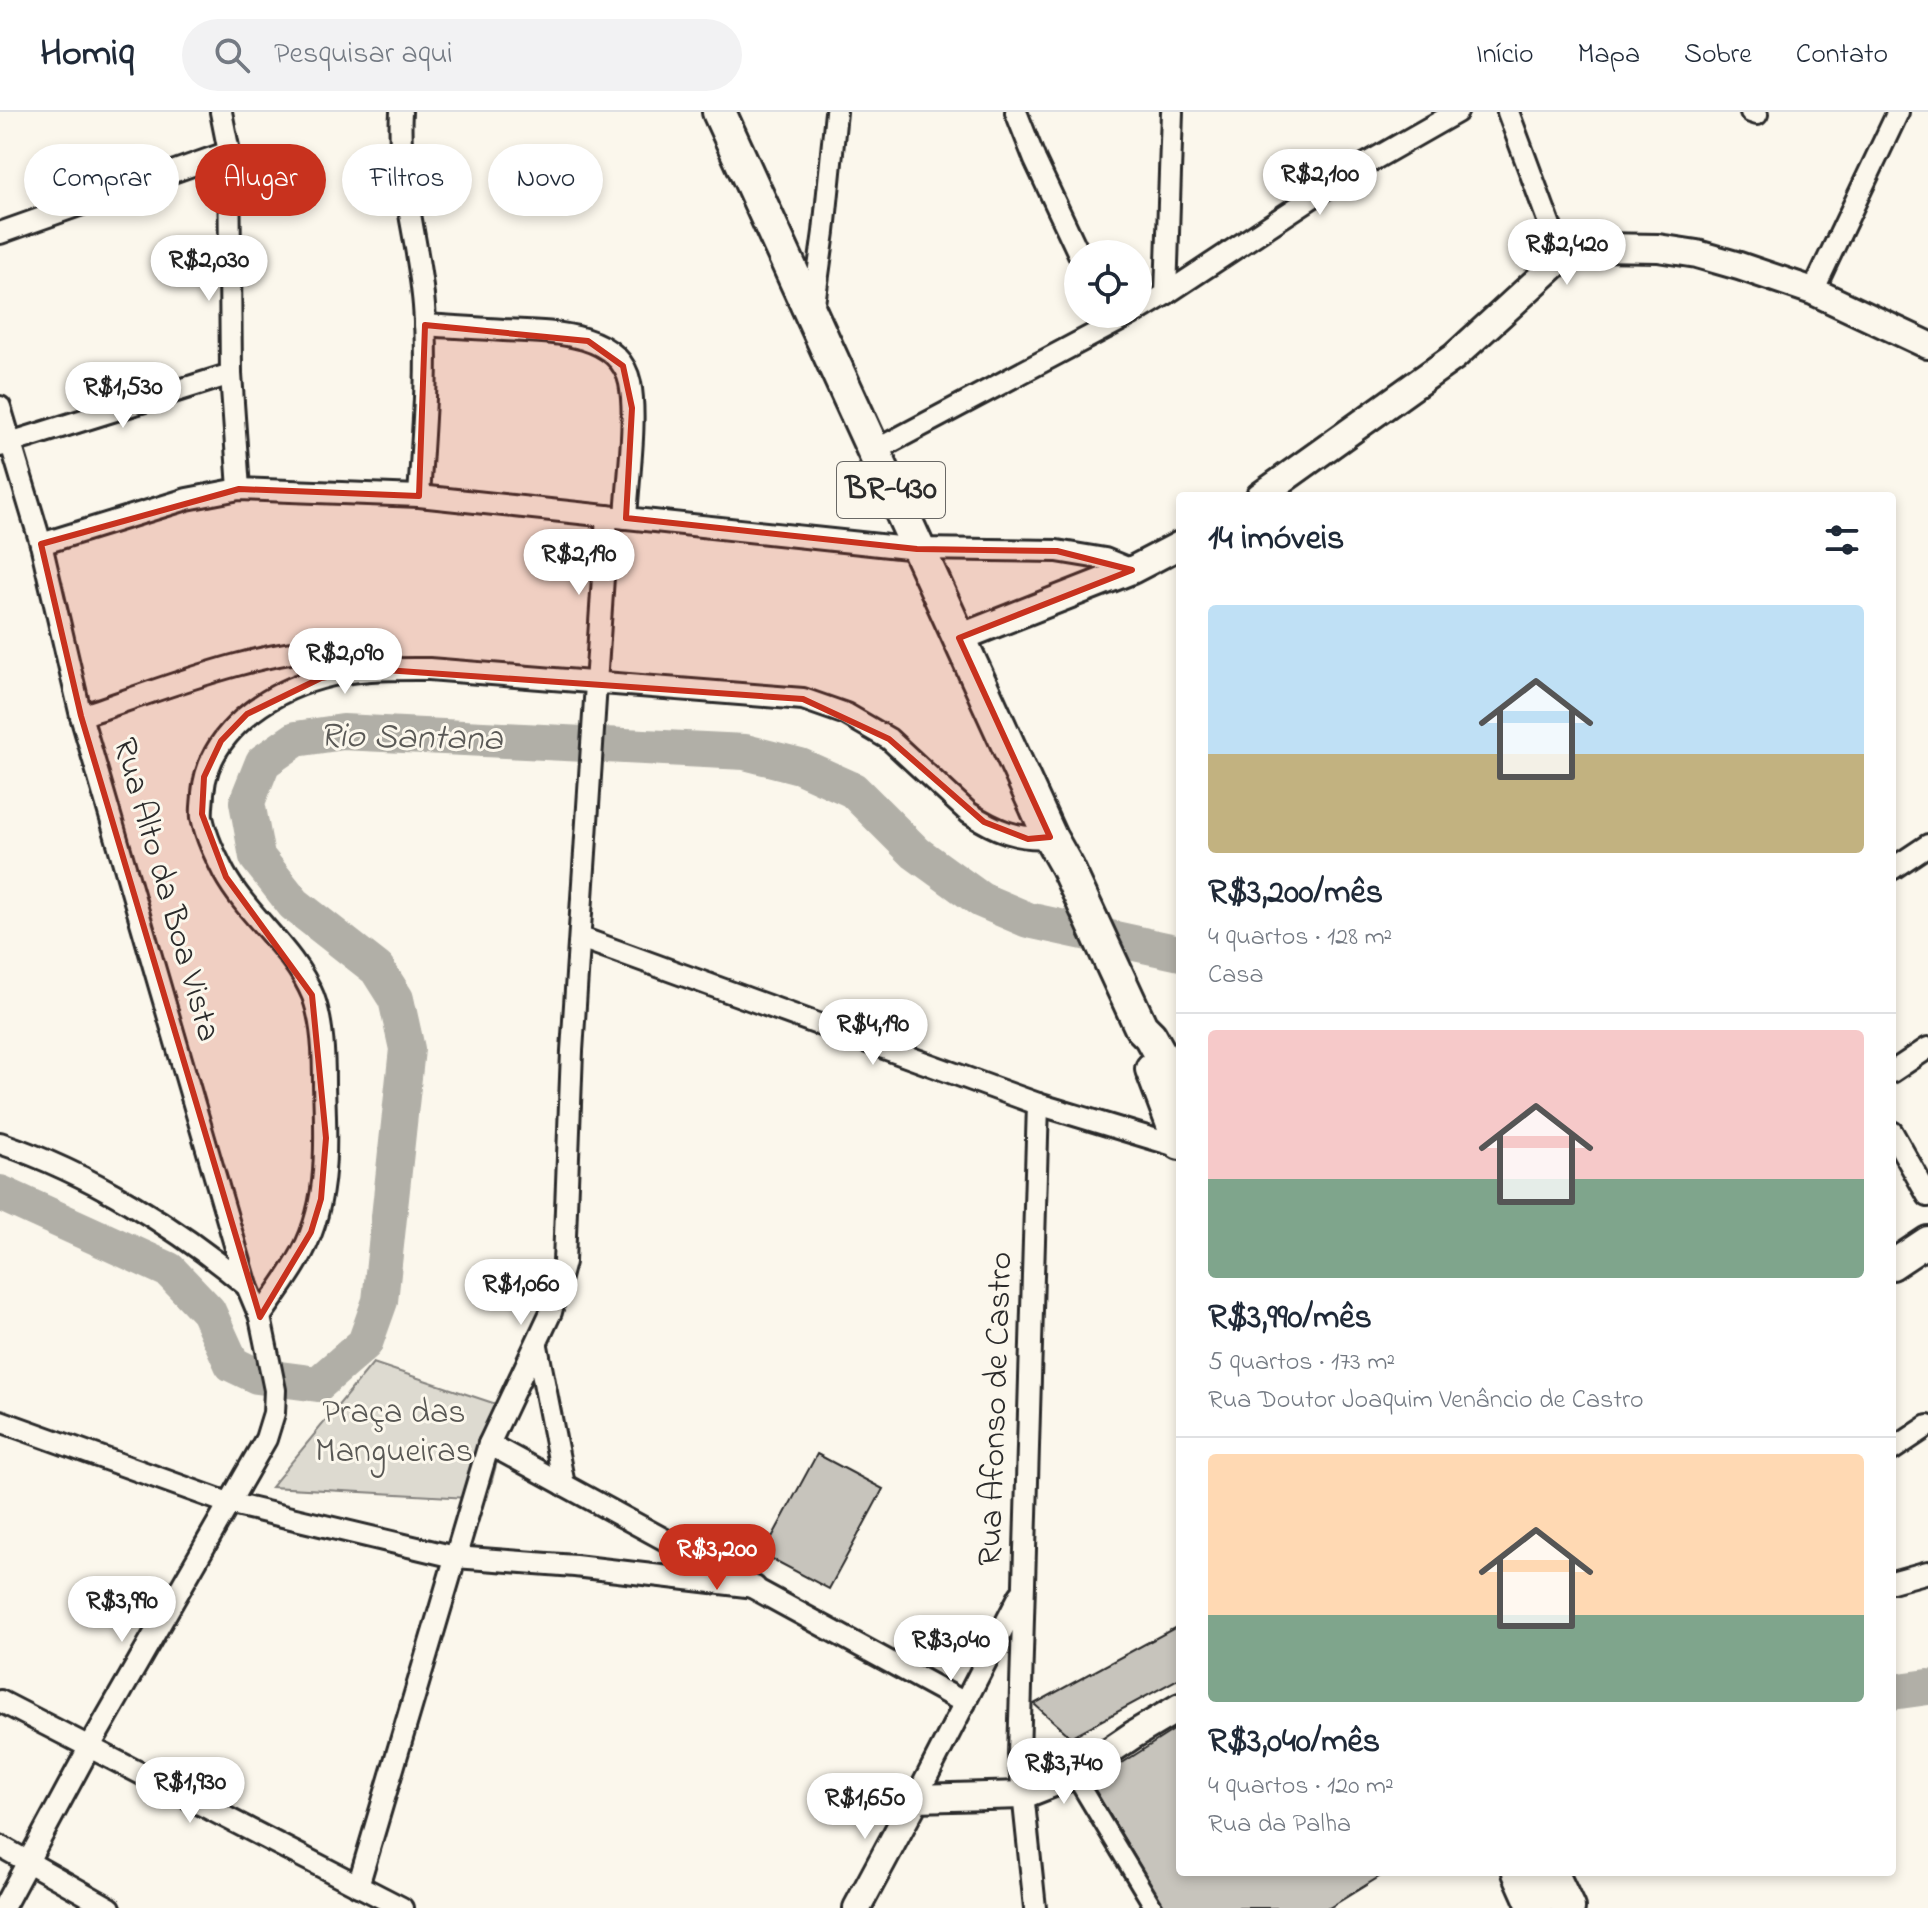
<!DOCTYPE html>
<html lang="pt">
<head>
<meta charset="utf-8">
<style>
  :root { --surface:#fff; --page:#f2f2f3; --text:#1f2937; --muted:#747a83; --line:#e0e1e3; --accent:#c8321e }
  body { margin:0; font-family:"Indie Flower",sans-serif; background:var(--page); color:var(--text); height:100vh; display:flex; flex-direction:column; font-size:30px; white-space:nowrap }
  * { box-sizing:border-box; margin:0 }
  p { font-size:26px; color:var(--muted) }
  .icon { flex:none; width:44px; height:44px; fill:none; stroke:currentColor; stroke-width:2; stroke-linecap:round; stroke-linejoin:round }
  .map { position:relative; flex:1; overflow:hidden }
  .panel { position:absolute; left:1176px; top:380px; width:720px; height:1384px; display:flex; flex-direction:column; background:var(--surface); border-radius:8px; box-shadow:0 4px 12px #0003 }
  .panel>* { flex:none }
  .guide { position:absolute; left:24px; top:32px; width:760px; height:72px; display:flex; gap:16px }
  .controls { position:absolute; left:1064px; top:128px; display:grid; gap:16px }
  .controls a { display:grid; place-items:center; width:88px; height:88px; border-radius:50%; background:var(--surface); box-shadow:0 4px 12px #0003; font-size:40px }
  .price { position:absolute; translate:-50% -68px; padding:0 18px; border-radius:28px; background:#fff; color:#222; font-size:26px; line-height:52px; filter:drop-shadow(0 2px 4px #0008) }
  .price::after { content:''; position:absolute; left:50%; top:48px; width:24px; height:18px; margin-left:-12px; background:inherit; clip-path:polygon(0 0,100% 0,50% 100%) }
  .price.on { background:var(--accent); color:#fff }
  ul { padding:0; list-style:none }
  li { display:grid; align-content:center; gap:16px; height:424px; padding:0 32px }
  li+li { border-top:2px solid var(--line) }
  li span { display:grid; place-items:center; height:248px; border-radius:8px; color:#555 }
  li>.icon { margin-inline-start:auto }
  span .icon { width:144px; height:144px; fill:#fffc; stroke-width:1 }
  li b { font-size:34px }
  h2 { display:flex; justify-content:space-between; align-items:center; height:96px; padding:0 32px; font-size:34px }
  .tag { padding:0 28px; border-radius:36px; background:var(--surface); box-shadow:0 4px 12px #0003; font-size:28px; line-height:72px }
  .tag.on { background:var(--accent); color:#fff }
  header { display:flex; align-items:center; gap:48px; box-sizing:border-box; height:112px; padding:0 40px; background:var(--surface); border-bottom:2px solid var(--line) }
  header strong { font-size:38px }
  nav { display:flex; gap:44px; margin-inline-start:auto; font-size:28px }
  .search { width:560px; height:72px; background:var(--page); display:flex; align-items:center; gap:20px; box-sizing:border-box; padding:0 28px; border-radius:44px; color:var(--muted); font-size:30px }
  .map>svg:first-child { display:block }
  .green { fill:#dddad0; stroke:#84827e; stroke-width:2 }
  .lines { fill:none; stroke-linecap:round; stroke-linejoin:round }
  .river { stroke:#b1afa7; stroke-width:36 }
  .building { fill:#c7c4bc; stroke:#2b2b2b; stroke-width:2 }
  .pedestrian-casing { stroke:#2b2b2b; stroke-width:22 }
  .minor-casing { stroke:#2b2b2b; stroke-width:26 }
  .tertiary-casing { stroke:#2b2b2b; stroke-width:32 }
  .secondary-casing { stroke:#2b2b2b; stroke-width:34 }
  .primary-casing { stroke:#2b2b2b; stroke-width:38 }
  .pedestrian { stroke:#fbf7ec; stroke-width:16 }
  .minor { stroke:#fbf7ec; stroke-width:20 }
  .tertiary { stroke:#fbf7ec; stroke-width:26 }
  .secondary { stroke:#fbf7ec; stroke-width:28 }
  .primary { stroke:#fbf7ec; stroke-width:32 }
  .marked { fill:#c8321e; fill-opacity:0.2; stroke:#c8321e; stroke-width:6; stroke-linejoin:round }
  .labels { text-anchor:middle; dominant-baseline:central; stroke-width:6; stroke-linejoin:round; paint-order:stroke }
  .shield { fill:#fbf7ec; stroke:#696865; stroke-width:2 }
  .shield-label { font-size:32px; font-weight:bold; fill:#2b2b2b }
  .street-label { font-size:34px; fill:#2b2b2b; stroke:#fbf7ec }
  .park-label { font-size:34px; fill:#585754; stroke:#fbf7ec }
  .water-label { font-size:36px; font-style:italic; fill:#5a5956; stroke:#fbf7ec }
</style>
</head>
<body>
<header>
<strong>Homiq</strong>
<div class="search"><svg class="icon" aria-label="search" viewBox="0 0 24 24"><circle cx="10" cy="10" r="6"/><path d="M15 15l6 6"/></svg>Pesquisar aqui</div>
<nav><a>Início</a><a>Mapa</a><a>Sobre</a><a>Contato</a></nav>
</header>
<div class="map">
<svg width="1928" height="1796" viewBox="0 0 1928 1796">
  <rect width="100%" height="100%" fill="#fbf7ec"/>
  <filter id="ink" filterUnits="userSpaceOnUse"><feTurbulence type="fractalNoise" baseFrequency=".0125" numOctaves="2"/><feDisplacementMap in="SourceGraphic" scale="16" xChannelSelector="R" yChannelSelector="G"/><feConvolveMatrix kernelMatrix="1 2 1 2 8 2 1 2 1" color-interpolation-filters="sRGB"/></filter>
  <g filter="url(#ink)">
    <path class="green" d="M373 1251 511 1297 487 1387 271 1375Z"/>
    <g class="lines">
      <g class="river">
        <path d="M0 1081 169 1158 208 1199 232 1252 257 1264 318 1272 365 1231 380 1189 407 937 396 887 377 857 294 792 257 745 247 690 263 650 296 627 343 620 745 640 800 654 853 678 916 741 981 788 1028 808 1180 841"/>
        <path d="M1892 1580 1928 1575"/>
      </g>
    </g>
    <g class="building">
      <path d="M817 1342 883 1377 829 1477 763 1442Z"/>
      <path d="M1180 1513V1566L1071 1625 1034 1592Z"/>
      <path d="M1180 1614V1760H1387L1329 1796H1165L1091 1671Z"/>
    </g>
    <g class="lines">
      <g class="pedestrian-casing">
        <path id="pedestrian" d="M1074 1663 1154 1796"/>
      </g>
      <g class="minor-casing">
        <g id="minor">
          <path d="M221 0 229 40 231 262 239 377"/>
          <path d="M401 0C397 66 419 129 424 194 429 257 423 321 419 384"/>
          <path d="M1016 0 1035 48 1079 142"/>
          <path d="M1508 0 1562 146"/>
          <path d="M1751 0 1757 2"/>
          <path d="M0 121 229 40"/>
          <path d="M1813 179 1898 0"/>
          <path d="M1166 182 1343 65 1457 0"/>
          <path d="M813 199 824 120 836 0"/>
          <path d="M1138 199 1166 182 1172 0"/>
          <path d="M425 213C451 215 478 216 504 218 545 220 619 218 630 271 637 306 628 368 626 406"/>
          <path d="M0 295 41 432 81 604 247 1174 260 1205 275 1278 274 1301 266 1327 89 1636 3 1796"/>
          <path d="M0 334 231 262"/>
          <path d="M874 339 1132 202"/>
          <path d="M41 432 187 387 239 377 419 384 917 437 1057 439 1105 447 1132 458"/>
          <path d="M81 604C139 585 283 528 338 540 349 543 360 551 371 557"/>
          <path d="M1892 757 1928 733"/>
          <path d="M581 826 1038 992 1180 1035"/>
          <path d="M1892 960 1928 936"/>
          <path d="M1892 1020 1928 1084"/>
          <path d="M0 1031C89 1061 175 1114 247 1174"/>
          <path d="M260 1205C272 1187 286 1169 297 1150 330 1096 326 1034 324 973 324 944 323 911 313 884 294 837 248 805 224 761 215 743 206 725 202 705 201 697 203 689 203 681 208 621 267 581 321 566 356 556 394 557 429 557L803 587 846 602 889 627 969 701C995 718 1018 728 1050 725"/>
          <path d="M537 1234 564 1373"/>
          <path d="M0 1309 228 1391 455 1445 575 1454 755 1475"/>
          <path d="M489 1332 965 1591"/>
          <path d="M1892 1338 1928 1314"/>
          <path d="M1892 1470 1928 1460"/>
          <path d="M0 1589 402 1796"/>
          <path d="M916 1686 1020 1483"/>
          <path d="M0 1734 110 1796"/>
          <path d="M358 1774 489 1332 551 1200 564 1150 572 939 607 404"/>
          <path d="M1035 1796 1019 1643 1038 992"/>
        </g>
      </g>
      <g class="tertiary-casing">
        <g id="tertiary">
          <path d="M1260 384 1454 245 1562 146 1598 135 1658 136 1697 142 1739 154 1813 179 1928 233"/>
          <path d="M959 526 1132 458 1180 433"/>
          <path d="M857 1796 916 1686 1023 1683 1074 1663 1133 1623 1180 1595"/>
        </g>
      </g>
      <g class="secondary-casing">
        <path id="secondary" d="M1892 1153 1928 1129"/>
      </g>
      <g class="primary-casing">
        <g id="primary">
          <path d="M719 0 1050 725 1067 755 1141 915 1150 924 1180 978"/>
          <path d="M1152 957 1180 1031"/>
          <path d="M1519 1760 1535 1796"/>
          <path d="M1551 1760 1568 1796"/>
        </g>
      </g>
      <use href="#pedestrian" class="pedestrian"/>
      <use href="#minor" class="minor"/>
      <use href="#tertiary" class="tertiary"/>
      <use href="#secondary" class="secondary"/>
      <use href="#primary" class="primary"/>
    </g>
  </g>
  <path class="marked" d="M425 213 588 229 623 254 632 296 626 406 917 437 1057 439 1132 458 959 526 1050 725 1028 727 984 710 889 627 803 587 371 557 321 566 247 602 221 629 204 665 202 702 226 765 312 883 326 1026 321 1087 311 1120 260 1205 81 604 41 432 239 377 419 384Z"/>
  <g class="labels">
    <rect class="shield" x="837" y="350" width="108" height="56" rx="6"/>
    <g class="shield-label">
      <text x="891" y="378">BR-430</text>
    </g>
    <g class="street-label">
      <text transform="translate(165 778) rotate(74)">Rua Alto da Boa Vista</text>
      <text transform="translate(997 1297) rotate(-88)">Rua Afonso de Castro</text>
    </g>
    <g class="park-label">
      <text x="394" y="1302">Praça das<tspan x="394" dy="39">Mangueiras</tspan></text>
    </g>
    <g class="water-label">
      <text transform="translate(411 627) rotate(1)">Rio Santana</text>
    </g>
  </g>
</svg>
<div class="controls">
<a><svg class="icon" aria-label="locate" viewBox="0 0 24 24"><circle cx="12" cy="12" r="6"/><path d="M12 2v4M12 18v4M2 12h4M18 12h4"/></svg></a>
</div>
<b class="price" style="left:1320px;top:105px">R$2,100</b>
<b class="price" style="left:1567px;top:175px">R$2,420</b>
<b class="price" style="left:209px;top:191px">R$2,030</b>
<b class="price" style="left:123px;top:318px">R$1,530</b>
<b class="price" style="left:579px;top:485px">R$2,190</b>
<b class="price" style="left:345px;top:584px">R$2,090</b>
<b class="price" style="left:873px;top:955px">R$4,190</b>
<b class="price" style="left:521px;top:1215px">R$1,060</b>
<b class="price on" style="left:717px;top:1480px">R$3,200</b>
<b class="price" style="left:122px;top:1532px">R$3,990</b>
<b class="price" style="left:951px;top:1571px">R$3,040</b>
<b class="price" style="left:1064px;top:1694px">R$3,740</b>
<b class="price" style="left:190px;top:1713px">R$1,930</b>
<b class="price" style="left:865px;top:1729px">R$1,650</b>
<div class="guide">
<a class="tag">Comprar</a>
<a class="tag on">Alugar</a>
<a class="tag">Filtros</a>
<a class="tag">Novo</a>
</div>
<section class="panel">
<h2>14 imóveis<svg class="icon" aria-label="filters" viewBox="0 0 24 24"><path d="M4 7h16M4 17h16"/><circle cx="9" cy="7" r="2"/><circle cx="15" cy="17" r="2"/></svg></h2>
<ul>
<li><span style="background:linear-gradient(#bfe0f5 60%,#c2b280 0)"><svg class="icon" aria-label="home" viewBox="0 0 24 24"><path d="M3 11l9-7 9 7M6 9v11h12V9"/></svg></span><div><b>R$3,200/mês</b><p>4 quartos · 128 m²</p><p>Casa</p></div></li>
<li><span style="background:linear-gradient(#f6c9c9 60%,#7fa58c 0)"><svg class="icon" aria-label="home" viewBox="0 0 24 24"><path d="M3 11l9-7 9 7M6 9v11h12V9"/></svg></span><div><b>R$3,990/mês</b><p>5 quartos · 173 m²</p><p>Rua Doutor Joaquim Venâncio de Castro</p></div></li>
<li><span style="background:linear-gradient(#ffd9b3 65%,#7fa58c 0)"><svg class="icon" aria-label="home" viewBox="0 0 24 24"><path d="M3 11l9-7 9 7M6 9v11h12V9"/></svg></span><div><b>R$3,040/mês</b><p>4 quartos · 120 m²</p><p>Rua da Palha</p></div></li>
</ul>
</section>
</div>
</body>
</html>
